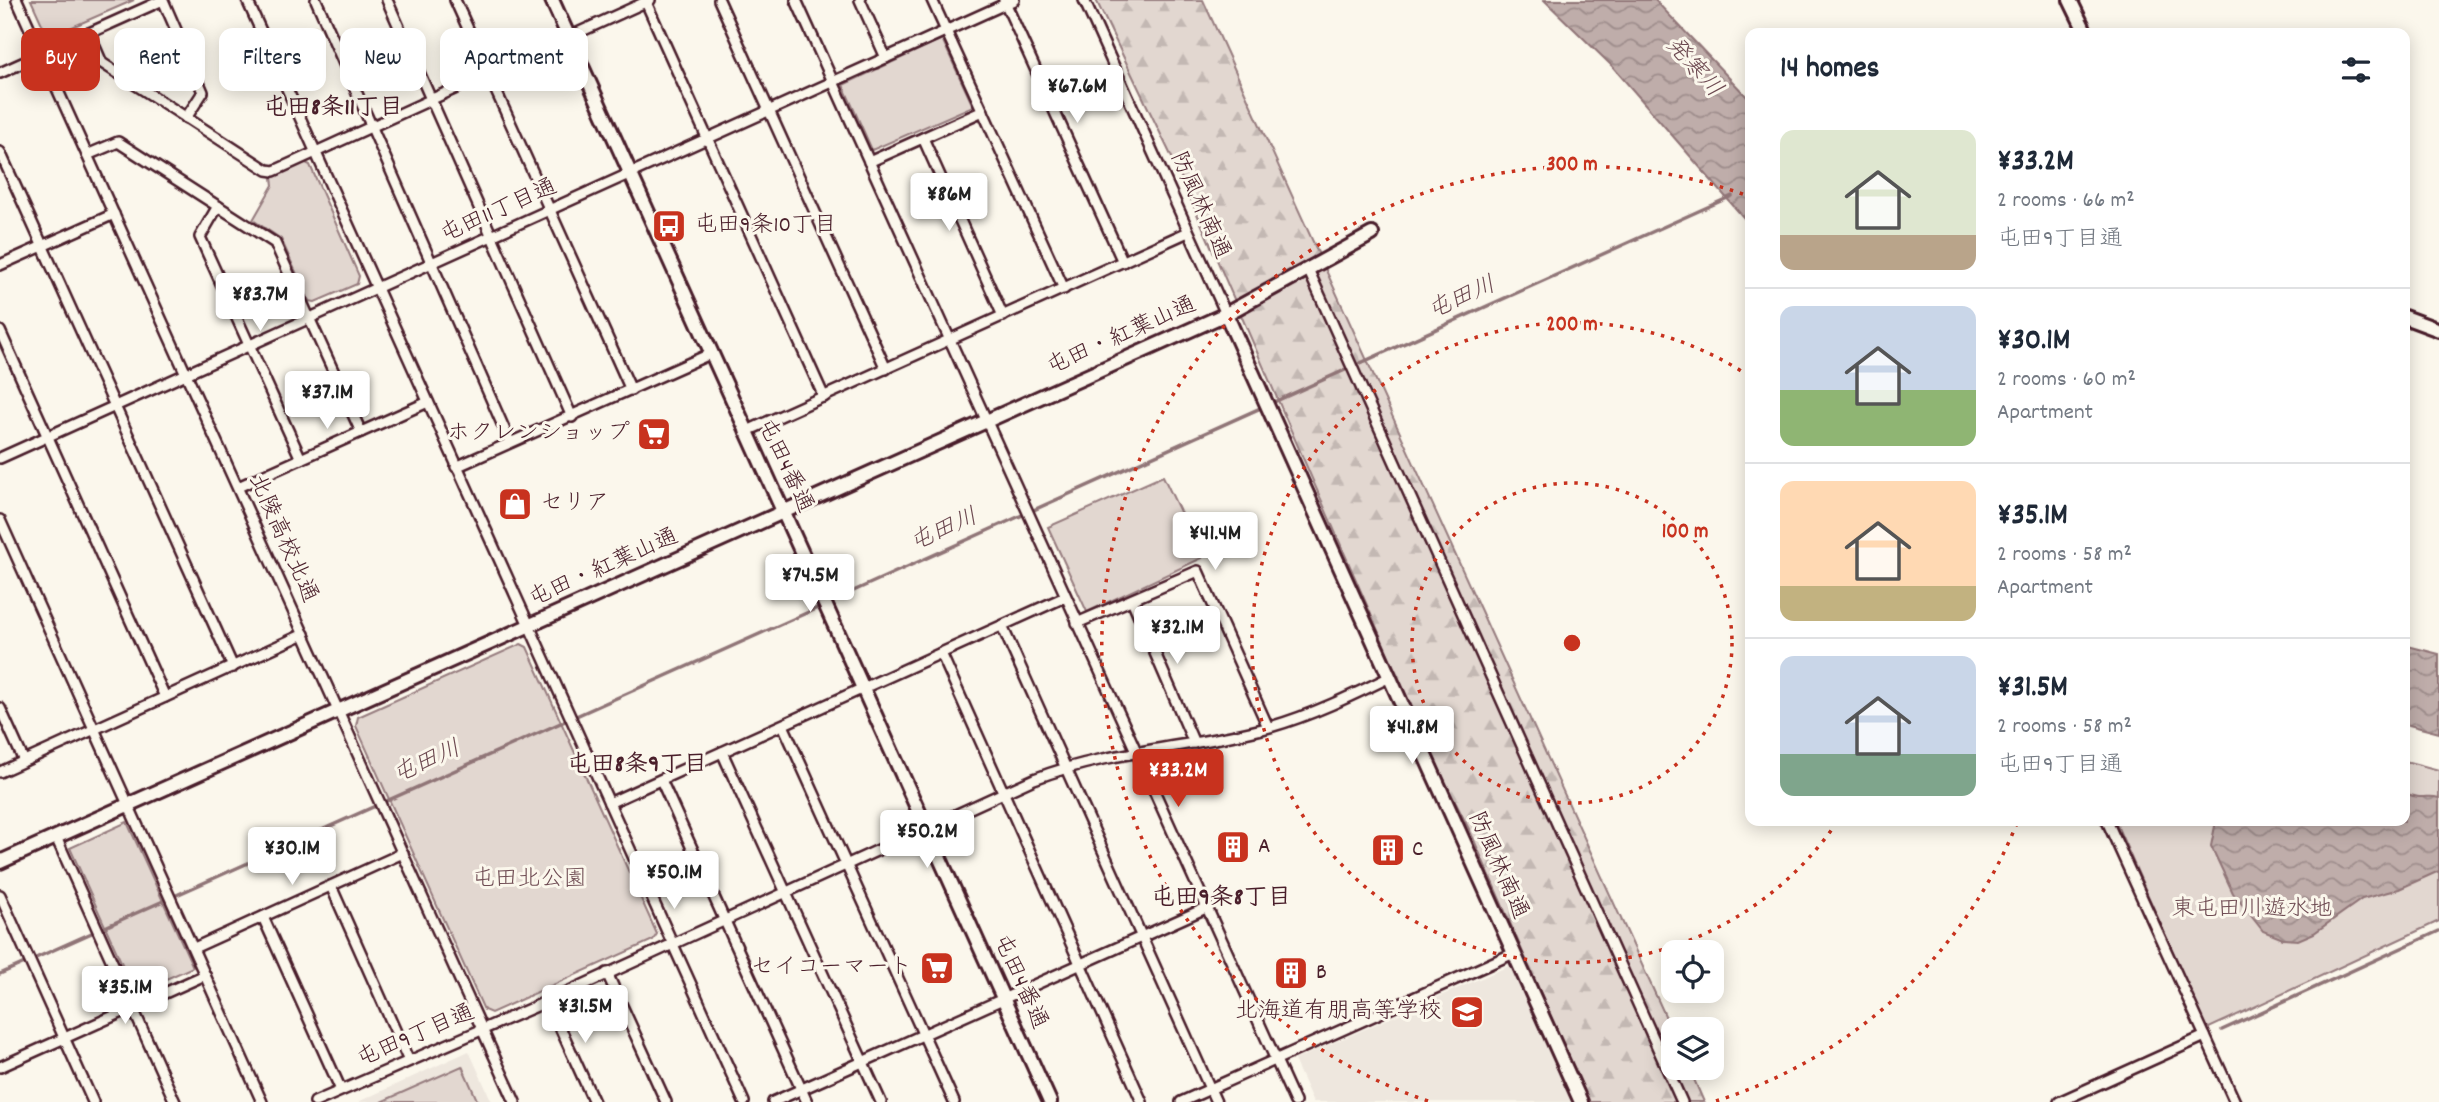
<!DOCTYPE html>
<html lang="en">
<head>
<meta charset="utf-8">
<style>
  :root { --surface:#fff; --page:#f6f6f7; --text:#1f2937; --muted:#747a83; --line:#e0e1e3; --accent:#c8321e }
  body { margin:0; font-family:Dekko,"Klee One",sans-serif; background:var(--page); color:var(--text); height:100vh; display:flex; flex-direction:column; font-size:26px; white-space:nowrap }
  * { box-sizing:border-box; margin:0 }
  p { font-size:23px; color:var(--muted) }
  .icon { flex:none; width:38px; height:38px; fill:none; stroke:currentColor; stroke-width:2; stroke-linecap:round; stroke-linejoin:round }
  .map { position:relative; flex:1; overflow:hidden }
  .details { position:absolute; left:1745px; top:28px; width:665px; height:798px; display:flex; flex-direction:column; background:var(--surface); border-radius:14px; box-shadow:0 4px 18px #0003 }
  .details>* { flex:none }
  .top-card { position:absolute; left:21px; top:28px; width:665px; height:63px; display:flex; gap:14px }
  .controls { position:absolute; left:1661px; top:940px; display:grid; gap:14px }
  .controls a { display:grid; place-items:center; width:63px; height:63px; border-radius:14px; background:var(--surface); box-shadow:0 4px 18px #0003; font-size:35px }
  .price { position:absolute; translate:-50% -60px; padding:0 16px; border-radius:7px; background:#fff; color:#222; font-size:23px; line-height:46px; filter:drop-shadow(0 2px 4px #0008) }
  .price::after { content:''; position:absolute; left:50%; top:42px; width:21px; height:16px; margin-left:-10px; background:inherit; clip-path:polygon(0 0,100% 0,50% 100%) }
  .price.on { background:var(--accent); color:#fff }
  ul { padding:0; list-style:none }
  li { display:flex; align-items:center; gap:21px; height:175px; padding:0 35px }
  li+li { border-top:2px solid var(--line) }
  li span { display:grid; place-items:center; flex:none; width:196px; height:140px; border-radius:14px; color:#555 }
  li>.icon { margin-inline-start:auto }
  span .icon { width:84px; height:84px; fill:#fffc; stroke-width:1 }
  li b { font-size:30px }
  h2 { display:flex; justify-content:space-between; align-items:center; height:84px; padding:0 35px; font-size:30px }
  .tag { padding:0 24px; border-radius:14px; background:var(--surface); box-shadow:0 4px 18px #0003; font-size:24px; line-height:63px }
  .tag.on { background:var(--accent); color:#fff }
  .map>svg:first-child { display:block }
  .built { fill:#eee7de }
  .green { fill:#e2d7d0; stroke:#967b7e; stroke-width:2 }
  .forest { fill:url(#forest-firs); stroke:#967b7e; stroke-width:2 }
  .water { fill:url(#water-waves); stroke:#907477; stroke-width:2 }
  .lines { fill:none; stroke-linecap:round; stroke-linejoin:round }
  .stream { stroke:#907477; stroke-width:3.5 }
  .street-casing { stroke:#4a1f2b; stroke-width:14 }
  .secondary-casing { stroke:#4a1f2b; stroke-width:18 }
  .street { stroke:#fbf7ec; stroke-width:9 }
  .secondary { stroke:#fbf7ec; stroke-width:12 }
  .ring { fill:none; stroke:#c8321e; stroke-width:3.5; stroke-dasharray:3.5 7 }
  .labels { text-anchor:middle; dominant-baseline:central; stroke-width:6; stroke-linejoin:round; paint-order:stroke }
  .street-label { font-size:23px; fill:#4a1f2b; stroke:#fbf7ec }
  .poi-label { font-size:23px; fill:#4a1f2b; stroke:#fbf7ec; text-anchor:start }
  .park-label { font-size:23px; fill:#704d54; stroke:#fbf7ec }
  .water-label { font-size:24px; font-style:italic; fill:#6d4a51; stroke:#fbf7ec }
  .neighbourhood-label { font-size:24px; font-weight:bold; fill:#4a1f2b; stroke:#fbf7ec }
  .centre { fill:#c8321e; stroke:#fbf7ec; stroke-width:3.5 }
  .ring-label { font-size:21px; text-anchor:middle; font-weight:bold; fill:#c8321e; stroke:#fbf7ec; stroke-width:6; stroke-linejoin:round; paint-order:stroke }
</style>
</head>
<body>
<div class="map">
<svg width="2439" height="1102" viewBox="0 0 2439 1102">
  <defs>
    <pattern id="forest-firs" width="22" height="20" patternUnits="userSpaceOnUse" patternTransform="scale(1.75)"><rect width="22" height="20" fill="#e2d7d0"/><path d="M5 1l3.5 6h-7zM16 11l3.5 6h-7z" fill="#c3b8b3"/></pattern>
    <pattern id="water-waves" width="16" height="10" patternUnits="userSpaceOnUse" patternTransform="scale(1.75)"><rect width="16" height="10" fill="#bfadaa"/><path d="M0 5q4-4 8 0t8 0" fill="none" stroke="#9d8c8b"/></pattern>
  </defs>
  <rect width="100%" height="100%" fill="#fbf7ec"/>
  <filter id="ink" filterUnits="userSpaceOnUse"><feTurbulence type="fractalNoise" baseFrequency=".0143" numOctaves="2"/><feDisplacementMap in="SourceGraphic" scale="14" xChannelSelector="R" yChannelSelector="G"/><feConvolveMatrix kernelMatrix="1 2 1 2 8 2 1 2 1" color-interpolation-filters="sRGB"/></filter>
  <g filter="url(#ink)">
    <g class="built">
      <path d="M1511 965 1573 1102H1313L1294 1060Z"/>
      <path d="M469 1051 492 1102H358Z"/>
    </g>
    <g class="green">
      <path d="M31 0H134L54 35 46 33Z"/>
      <path d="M942 39 973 106 872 150 843 85Z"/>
      <path d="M304 162 310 165 359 276 357 284 315 302 309 301 281 239 253 220 273 185 272 178Z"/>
      <path d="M1163 476 1202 558 1087 612 1048 527Z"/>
      <path d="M521 644 527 647 657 934 653 940 491 1013 484 1010 356 726 358 717Z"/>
      <path d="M2405 761 2439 770V921L2207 1029 2115 821H2404Z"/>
      <path d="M127 822 193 967 135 993 70 848Z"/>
      <path d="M462 1066 478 1102H381Z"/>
    </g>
    <path class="forest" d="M1096 0H1203L1673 1033V1068H1689L1704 1102H1588L1470 831 1435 762 1178 170Z"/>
    <g class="water">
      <path d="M1544 0H1655L1750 100V225L1612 66Z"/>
      <path d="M2404 645 2439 654V733L2405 724Z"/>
      <path d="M2405 793C2423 801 2426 794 2439 798V871L2399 889 2362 899 2314 933 2298 940 2283 939 2263 931 2233 893 2211 846 2216 821H2404Z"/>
    </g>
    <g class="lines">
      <g class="stream">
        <path d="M829 602 1732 196"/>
        <path d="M0 974 822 606"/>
        <path d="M2222 1030 2439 931"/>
      </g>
      <g class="street-casing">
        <g id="street">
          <path d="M17 0 515 1102"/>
          <path d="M247 0 744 1102"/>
          <path d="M316 0 510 442"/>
          <path d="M387 0 572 417"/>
          <path d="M455 0 631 390"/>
          <path d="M645 0 824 397"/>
          <path d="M719 0 886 369"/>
          <path d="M796 0 1295 1102"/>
          <path d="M860 0 886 58"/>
          <path d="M932 0 1064 289"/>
          <path d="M1004 0 1123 262"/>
          <path d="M1084 0 1226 314"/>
          <path d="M89 33 102 63 267 170 274 171 650 0"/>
          <path d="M0 73 163 0 203 92 186 118"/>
          <path d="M923 138 1003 316"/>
          <path d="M0 152 233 667"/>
          <path d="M87 155 118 142 275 243 361 432"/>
          <path d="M869 162 983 111"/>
          <path d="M218 206 200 237 301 459"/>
          <path d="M0 265 114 214"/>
          <path d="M1308 269 1682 1102"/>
          <path d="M0 331 165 697"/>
          <path d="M745 432 1188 232"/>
          <path d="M0 458 1014 0"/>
          <path d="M456 467 710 354"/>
          <path d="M238 487 428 402"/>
          <path d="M0 520 262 1102"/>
          <path d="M1132 600 1194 743"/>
          <path d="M1077 623 1198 571 1268 727"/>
          <path d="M1002 626 1216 1102"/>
          <path d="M941 653 1142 1102"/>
          <path d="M0 708 24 761"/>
          <path d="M783 725 954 1102"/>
          <path d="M722 752 881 1102"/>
          <path d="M0 772 304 634"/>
          <path d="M661 780 807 1102"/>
          <path d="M609 803 1065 597"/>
          <path d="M2107 821 2235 1102"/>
          <path d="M56 837 175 1102"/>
          <path d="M331 886 408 1059"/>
          <path d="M0 895 93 1102"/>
          <path d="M263 917 341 1090"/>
          <path d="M194 948 403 853"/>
          <path d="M607 973 666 1102"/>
          <path d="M548 1001 594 1102"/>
          <path d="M0 1067 205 975"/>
          <path d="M315 1102 548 1001 1034 779C1110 750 1192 748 1270 727 1312 715 1351 696 1390 677"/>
          <path d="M773 1102 1206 908"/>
          <path d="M1181 1102 1514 953"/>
          <path d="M2059 1102 2205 1036"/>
        </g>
      </g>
      <g class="secondary-casing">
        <g id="secondary">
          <path d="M552 0 1050 1102"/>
          <path d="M2070 0 2086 33"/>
          <path d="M1226 314 1581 1102"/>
          <path d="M2404 317 2439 330"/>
          <path d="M0 862 1226 314 1372 234"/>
        </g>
      </g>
      <use href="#street" class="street"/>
      <use href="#secondary" class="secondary"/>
    </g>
  </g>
  <g class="ring">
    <circle cx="1572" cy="643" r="160"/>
    <path d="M1837 822A320 320 0 1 1 1749 376"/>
    <path d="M2017 823A480 480 0 0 1 1716 1101M1428 1101A480 480 0 1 1 1748 196"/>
  </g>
  <defs>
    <g id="bus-square" transform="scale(1.75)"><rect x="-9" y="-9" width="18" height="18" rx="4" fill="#c8321e" stroke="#fbf7ec"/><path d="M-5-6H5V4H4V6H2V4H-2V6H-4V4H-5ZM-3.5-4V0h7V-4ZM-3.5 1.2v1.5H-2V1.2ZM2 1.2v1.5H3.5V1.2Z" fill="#fff"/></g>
    <g id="supermarket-square" transform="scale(1.75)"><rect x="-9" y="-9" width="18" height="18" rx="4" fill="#c8321e" stroke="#fbf7ec"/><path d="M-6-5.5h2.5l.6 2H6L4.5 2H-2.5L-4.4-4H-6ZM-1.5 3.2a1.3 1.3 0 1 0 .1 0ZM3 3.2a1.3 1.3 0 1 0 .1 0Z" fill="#fff"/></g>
    <g id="shop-square" transform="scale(1.75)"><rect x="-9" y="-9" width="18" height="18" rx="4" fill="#c8321e" stroke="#fbf7ec"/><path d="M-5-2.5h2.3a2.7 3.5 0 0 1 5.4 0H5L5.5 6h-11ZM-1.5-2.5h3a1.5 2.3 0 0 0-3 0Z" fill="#fff"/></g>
    <g id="building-square" transform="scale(1.75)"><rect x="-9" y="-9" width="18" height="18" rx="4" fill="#c8321e" stroke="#fbf7ec"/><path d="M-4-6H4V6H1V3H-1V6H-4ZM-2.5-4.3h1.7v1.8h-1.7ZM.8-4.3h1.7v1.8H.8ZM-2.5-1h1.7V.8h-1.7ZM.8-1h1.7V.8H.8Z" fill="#fff"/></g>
    <g id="school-square" transform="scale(1.75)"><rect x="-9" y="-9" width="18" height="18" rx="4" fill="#c8321e" stroke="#fbf7ec"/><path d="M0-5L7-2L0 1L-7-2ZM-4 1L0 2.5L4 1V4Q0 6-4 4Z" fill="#fff"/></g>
  </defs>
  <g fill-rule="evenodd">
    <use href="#bus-square" x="669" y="226"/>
    <use href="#supermarket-square" x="654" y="434"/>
    <use href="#shop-square" x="515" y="504"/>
    <use href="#building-square" x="1233" y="847"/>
    <use href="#building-square" x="1388" y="850"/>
    <use href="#supermarket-square" x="937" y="968"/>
    <use href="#building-square" x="1291" y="973"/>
    <use href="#school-square" x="1467" y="1012"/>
  </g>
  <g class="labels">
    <g class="street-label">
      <text transform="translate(1199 206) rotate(66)">防風林南通</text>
      <text transform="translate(499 212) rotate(-24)">屯田11丁目通</text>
      <text transform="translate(1122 337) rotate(-24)">屯田・紅葉山通</text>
      <text transform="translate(784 466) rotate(65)">屯田4番通</text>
      <text transform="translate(282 539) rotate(66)">北陵高校北通</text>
      <text transform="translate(604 569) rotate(-24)">屯田・紅葉山通</text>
      <text transform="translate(1497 866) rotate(66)">防風林南通</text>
      <text transform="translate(1019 982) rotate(66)">屯田4番通</text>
      <text transform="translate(416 1037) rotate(-23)">屯田9丁目通</text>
    </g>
    <g class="poi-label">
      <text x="694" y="226">屯田9条10丁目</text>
      <text x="630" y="434" text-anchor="end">ホクレンショップ</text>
      <text x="540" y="504">セリア</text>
      <text x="1258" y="847">A</text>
      <text x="1412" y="850">C</text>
      <text x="912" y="968" text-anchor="end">セイコーマート</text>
      <text x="1316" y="973">B</text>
      <text x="1442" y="1012" text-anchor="end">北海道有朋高等学校</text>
    </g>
    <g class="park-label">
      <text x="529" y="880">屯田北公園</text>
      <text x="2252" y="910">東屯田川遊水地</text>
    </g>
    <g class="water-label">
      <text transform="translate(1693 68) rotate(48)">発寒川</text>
      <text transform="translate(1462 299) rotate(-24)">屯田川</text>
      <text transform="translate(944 531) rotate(-24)">屯田川</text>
      <text transform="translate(427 763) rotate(-24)">屯田川</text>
    </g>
    <g class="neighbourhood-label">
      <text x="333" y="109">屯田8条11丁目</text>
      <text x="637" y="766">屯田8条9丁目</text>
      <text x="1221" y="899">屯田9条8丁目</text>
    </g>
  </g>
  <circle cx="1572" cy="643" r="10" class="centre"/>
  <g class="ring-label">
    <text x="1572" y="170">300 m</text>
    <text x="1572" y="330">200 m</text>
    <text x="1685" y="537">100 m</text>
  </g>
</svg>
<div class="controls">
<a><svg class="icon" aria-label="locate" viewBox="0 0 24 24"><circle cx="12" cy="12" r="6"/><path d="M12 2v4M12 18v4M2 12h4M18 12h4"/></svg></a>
<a><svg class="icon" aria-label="layers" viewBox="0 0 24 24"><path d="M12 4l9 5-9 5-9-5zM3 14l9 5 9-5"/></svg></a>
</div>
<b class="price" style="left:1077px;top:125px">¥67.6M</b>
<b class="price" style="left:949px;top:233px">¥86M</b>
<b class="price" style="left:260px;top:333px">¥83.7M</b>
<b class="price" style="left:327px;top:431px">¥37.1M</b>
<b class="price" style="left:1215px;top:572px">¥41.4M</b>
<b class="price" style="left:810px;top:614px">¥74.5M</b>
<b class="price" style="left:1177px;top:666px">¥32.1M</b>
<b class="price" style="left:1412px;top:766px">¥41.8M</b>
<b class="price on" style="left:1178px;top:809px">¥33.2M</b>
<b class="price" style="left:927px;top:870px">¥50.2M</b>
<b class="price" style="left:292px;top:887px">¥30.1M</b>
<b class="price" style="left:674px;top:911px">¥50.1M</b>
<b class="price" style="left:125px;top:1026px">¥35.1M</b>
<b class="price" style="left:585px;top:1045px">¥31.5M</b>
<div class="top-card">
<a class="tag on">Buy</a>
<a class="tag">Rent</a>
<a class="tag">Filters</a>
<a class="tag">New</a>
<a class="tag">Apartment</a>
</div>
<section class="details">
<h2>14 homes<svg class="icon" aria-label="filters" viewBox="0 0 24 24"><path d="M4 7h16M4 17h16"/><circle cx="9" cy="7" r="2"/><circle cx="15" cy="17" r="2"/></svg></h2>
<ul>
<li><span style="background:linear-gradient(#dfe7d0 75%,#b9a48a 0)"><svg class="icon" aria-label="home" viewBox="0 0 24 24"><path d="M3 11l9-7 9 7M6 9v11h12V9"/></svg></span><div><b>¥33.2M</b><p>2 rooms · 66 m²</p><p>屯田9丁目通</p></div></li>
<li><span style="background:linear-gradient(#c9d6e8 60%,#8fb573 0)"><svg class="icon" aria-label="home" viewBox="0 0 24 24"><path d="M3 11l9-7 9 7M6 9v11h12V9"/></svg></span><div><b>¥30.1M</b><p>2 rooms · 60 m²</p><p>Apartment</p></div></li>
<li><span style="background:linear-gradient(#ffd9b3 75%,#c2b280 0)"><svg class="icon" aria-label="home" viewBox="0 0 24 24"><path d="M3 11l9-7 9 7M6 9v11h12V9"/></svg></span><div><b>¥35.1M</b><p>2 rooms · 58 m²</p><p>Apartment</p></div></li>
<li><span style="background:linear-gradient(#c9d6e8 70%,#7fa58c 0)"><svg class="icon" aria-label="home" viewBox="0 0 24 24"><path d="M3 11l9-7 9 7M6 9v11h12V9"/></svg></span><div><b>¥31.5M</b><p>2 rooms · 58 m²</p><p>屯田9丁目通</p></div></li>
</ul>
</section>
</div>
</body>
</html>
